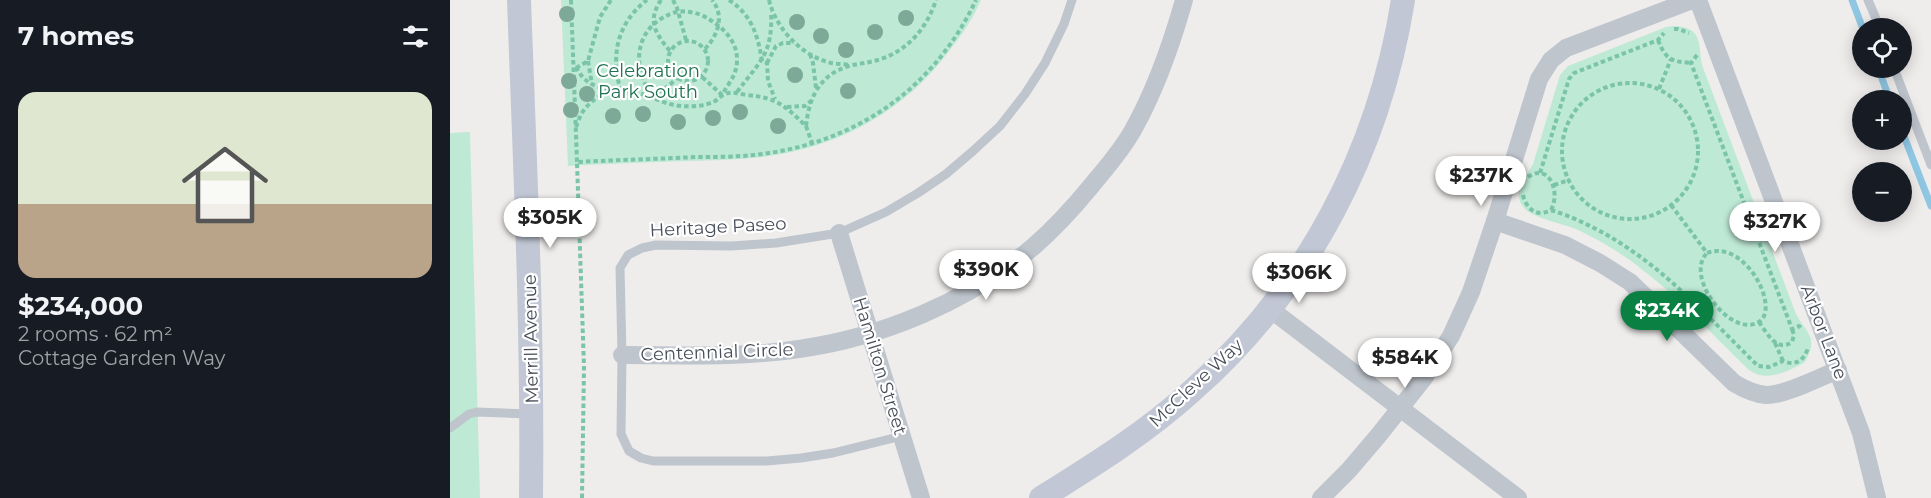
<!DOCTYPE html>
<html lang="en">
<head>
<meta charset="utf-8">
<style>
  :root { --surface:#171b24; --page:#242831; --text:#f1f3f6; --muted:#9ea1a6; --accent:#0b8043 }
  body { margin:0; font-family:Montserrat,sans-serif; background:var(--page); color:var(--text); height:100vh; display:flex; flex-direction:column; font-size:22px; white-space:nowrap }
  * { box-sizing:border-box; margin:0 }
  p { font-size:20px; color:var(--muted) }
  .icon { flex:none; width:33px; height:33px; fill:none; stroke:currentColor; stroke-width:2; stroke-linecap:round; stroke-linejoin:round }
  .map { position:relative; flex:1; overflow:hidden }
  .drawer { display:flex; flex-direction:column; background:var(--surface); width:450px }
  .drawer>* { flex:none }
  .controls { position:absolute; left:1402px; top:18px; display:grid; gap:12px }
  .controls a { display:grid; place-items:center; width:60px; height:60px; border-radius:50%; background:var(--surface); box-shadow:0 3px 15px #0003; font-size:30px }
  .price { position:absolute; translate:-50% -51px; padding:0 14px; border-radius:21px; background:#fff; color:#222; font-size:20px; line-height:39px; filter:drop-shadow(0 2px 3px #0008) }
  .price::after { content:''; position:absolute; left:50%; top:36px; width:18px; height:14px; margin-left:-9px; background:inherit; clip-path:polygon(0 0,100% 0,50% 100%) }
  .price.selected { background:var(--accent); color:#fff }
  ul { padding:0; list-style:none }
  li { display:grid; align-content:center; gap:12px; height:318px; padding:0 18px }
  li span { display:grid; place-items:center; height:186px; border-radius:18px; color:#555 }
  li>.icon { margin-inline-start:auto }
  span .icon { width:108px; height:108px; fill:#fffc; stroke-width:1 }
  li b { font-size:26px }
  h2 { display:flex; justify-content:space-between; align-items:center; height:72px; padding:0 18px; font-size:26px }
  main { display:flex; flex:1; min-height:0 }
  .map>svg:first-child { display:block }
  .green { fill:#bee9d5 }
  .lines { fill:none; stroke-linecap:round; stroke-linejoin:round }
  .stream { stroke:#8fc6e2; stroke-width:7 }
  .path { stroke:#7ac4a9; stroke-width:4; stroke-dasharray:4.5 3; stroke-linecap:butt }
  .lane { stroke:#bfc5cd; stroke-width:9 }
  .street { stroke:#bfc5cd; stroke-width:18 }
  .secondary { stroke:#c1c7d4; stroke-width:24 }
  .tree { fill:#7da998 }
  .labels { text-anchor:middle; dominant-baseline:central; stroke-width:4.5; stroke-linejoin:round; paint-order:stroke }
  .park-label { font-size:18px; fill:#1f7153; stroke:#fff }
  .street-label { font-size:18px; fill:#474d58; stroke:#fff }
</style>
</head>
<body>
<main>
<section class="drawer">
<h2>7 homes<svg class="icon" aria-label="filters" viewBox="0 0 24 24"><path d="M4 7h16M4 17h16"/><circle cx="9" cy="7" r="2"/><circle cx="15" cy="17" r="2"/></svg></h2>
<ul>
<li><span style="background:linear-gradient(#dfe7d0 60%,#b9a48a 0)"><svg class="icon" aria-label="home" viewBox="0 0 24 24"><path d="M3 11l9-7 9 7M6 9v11h12V9"/></svg></span><div><b>$234,000</b><p>2 rooms · 62 m²</p><p>Cottage Garden Way</p></div></li>
</ul>
</section>
<div class="map">
<svg width="1481" height="498" viewBox="0 0 1481 498">
  <rect width="100%" height="100%" fill="#efedec"/>
  <g class="green">
    <path d="M111 0H531C521 24 505 44 488 65 446 115 385 147 319 156 292 160 264 160 237 161 197 162 157 164 118 166Z"/>
    <path d="M1223 26C1253 27 1248 43 1252 65L1346 314C1357 334 1369 337 1355 362 1339 371 1316 383 1299 370 1254 327 1212 278 1158 246 1148 240 1137 234 1126 229 1113 224 1084 218 1075 209 1060 192 1075 179 1083 164L1110 75 1118 66 1216 27Z"/>
    <path d="M20 132 30 498H0V133Z"/>
  </g>
  <g class="lines">
    <g class="stream">
      <path d="M1402 0 1413 29"/>
      <path d="M1428 68 1440 100"/>
      <path d="M1452 131 1481 206"/>
    </g>
    <g class="path">
      <path d="M121 0 127 162"/>
      <path d="M211 0C197 21 205 33 220 51"/>
      <path d="M223 0 227 8 236 40"/>
      <path d="M279 0C302 15 308 36 312 61L317 63 318 81 325 99"/>
      <path d="M319 0C326 29 352 56 381 63 387 64 394 64 400 65"/>
      <path d="M1224 29H1228L1239 33"/>
      <path d="M1208 40C1216 60 1221 61 1241 63"/>
      <circle cx="238" cy="61" r="20"/>
      <path d="M255 49C268 35 275 16 262 0"/>
      <path d="M360 54 363 63 366 88"/>
      <path d="M1247 55 1241 63 1342 329 1349 326 1351 328"/>
      <path d="M138 61 142 84"/>
      <path d="M317 63 326 46 333 43H344"/>
      <path d="M126 67C134 83 146 88 163 90"/>
      <path d="M126 68 138 61 150 17 161 0"/>
      <circle cx="1180" cy="151" r="68"/>
      <path d="M1209 89 1221 59"/>
      <path d="M171 91C160 56 167 23 197 0"/>
      <path d="M287 92C310 61 323 54 321 12"/>
      <path d="M200 93C180 61 187 24 226 12 236 10 249 13 257 18 278 30 294 49 284 75 281 81 276 88 272 95L251 76"/>
      <path d="M200 94C212 92 219 86 227 78"/>
      <path d="M337 107 355 106 361 101"/>
      <path d="M356 126 362 143"/>
      <path d="M126 127C128 122 130 115 134 110 147 92 171 86 192 94 205 98 217 105 231 106 242 107 254 106 263 102 268 100 270 96 275 94 283 91 289 94 297 95 328 98 335 106 356 126 359 98 369 75 399 66 409 63 420 63 431 59 458 50 477 28 486 0"/>
      <path d="M1090 173 1119 79 1124 73 1208 40 1214 33"/>
      <path d="M1078 177C1099 162 1111 192 1101 210"/>
      <path d="M1104 185 1119 180"/>
      <path d="M1073 195C1075 204 1081 213 1091 213 1096 213 1099 210 1104 211 1117 215 1130 221 1142 227 1208 260 1256 315 1308 366L1319 367 1333 361C1345 366 1354 361 1358 348"/>
      <path d="M1221 205 1257 253C1296 238 1333 312 1307 323 1279 336 1234 276 1257 253"/>
      <path d="M1309 322C1317 333 1327 353 1342 342L1344 335 1342 329"/>
      <path d="M1325 343 1333 361"/>
      <path d="M132 498 134 367 127 162C167 160 206 159 246 157 270 157 295 157 319 153 412 139 486 85 526 0"/>
    </g>
    <g class="lane">
      <path d="M1418 0 1430 28"/>
      <path d="M1444 68 1481 165"/>
      <path d="M0 428 19 414 27 412 79 414"/>
      <path d="M452 436 383 453 351 458 317 461H203L191 458 179 451 171 434 172 355 170 268 178 255 192 248 206 245 281 246 326 243 389 233 436 212 468 193 496 174 523 151 550 126 575 94 595 63 614 24 622 0"/>
    </g>
    <g class="street">
      <path d="M1248 0 1411 433 1427 498"/>
      <path d="M1045 221 1115 245 1150 263 1180 282 1284 383C1294 389 1304 394 1316 395 1334 396 1370 377 1388 370"/>
      <path d="M389 233 471 498"/>
      <path d="M820 309 1068 498"/>
      <path d="M172 355C231 355 291 358 349 349 433 337 517 302 583 247 605 228 624 207 642 185 656 168 672 150 683 130 706 89 721 46 734 0"/>
      <path d="M871 498 899 470 928 436 974 378 1001 336 1021 292 1045 221 1089 79 1101 60 1116 48 1242 0"/>
    </g>
    <g class="secondary">
      <path d="M69 0C75 166 83 332 81 498"/>
      <path d="M591 498C644 465 697 432 743 390 858 288 929 151 953 0"/>
    </g>
  </g>
  <g class="tree">
    <circle cx="117" cy="14" r="8"/>
    <circle cx="456" cy="18" r="8"/>
    <circle cx="347" cy="22" r="8"/>
    <circle cx="425" cy="32" r="8"/>
    <circle cx="371" cy="36" r="8"/>
    <circle cx="396" cy="50" r="8"/>
    <circle cx="345" cy="75" r="8"/>
    <circle cx="119" cy="81" r="8"/>
    <circle cx="398" cy="91" r="8"/>
    <circle cx="137" cy="94" r="8"/>
    <circle cx="121" cy="110" r="8"/>
    <circle cx="290" cy="112" r="8"/>
    <circle cx="193" cy="114" r="8"/>
    <circle cx="163" cy="116" r="8"/>
    <circle cx="263" cy="118" r="8"/>
    <circle cx="228" cy="122" r="8"/>
    <circle cx="328" cy="126" r="8"/>
  </g>
  <g class="labels">
    <g class="park-label">
      <text x="198" y="71">Celebration<tspan x="198" dy="21">Park South</tspan></text>
    </g>
    <g class="street-label">
      <text transform="translate(268 227) rotate(-3)">Heritage Paseo</text>
      <text transform="translate(1374 332) rotate(69)">Arbor Lane</text>
      <text transform="translate(81 339) rotate(-91)">Merrill Avenue</text>
      <text transform="translate(267 352) rotate(-2)">Centennial Circle</text>
      <text transform="translate(430 366) rotate(73)">Hamilton Street</text>
      <text transform="translate(746 383) rotate(-43)">McCleve Way</text>
    </g>
  </g>
</svg>
<div class="controls">
<a><svg class="icon" aria-label="locate" viewBox="0 0 24 24"><circle cx="12" cy="12" r="6"/><path d="M12 2v4M12 18v4M2 12h4M18 12h4"/></svg></a>
<a>+</a>
<a>−</a>
</div>
<b class="price" style="left:1031px;top:207px">$237K</b>
<b class="price" style="left:100px;top:249px">$305K</b>
<b class="price" style="left:1325px;top:253px">$327K</b>
<b class="price" style="left:536px;top:301px">$390K</b>
<b class="price" style="left:849px;top:304px">$306K</b>
<b class="price selected" style="left:1217px;top:342px">$234K</b>
<b class="price" style="left:955px;top:389px">$584K</b>
</div>
</main>
</body>
</html>
